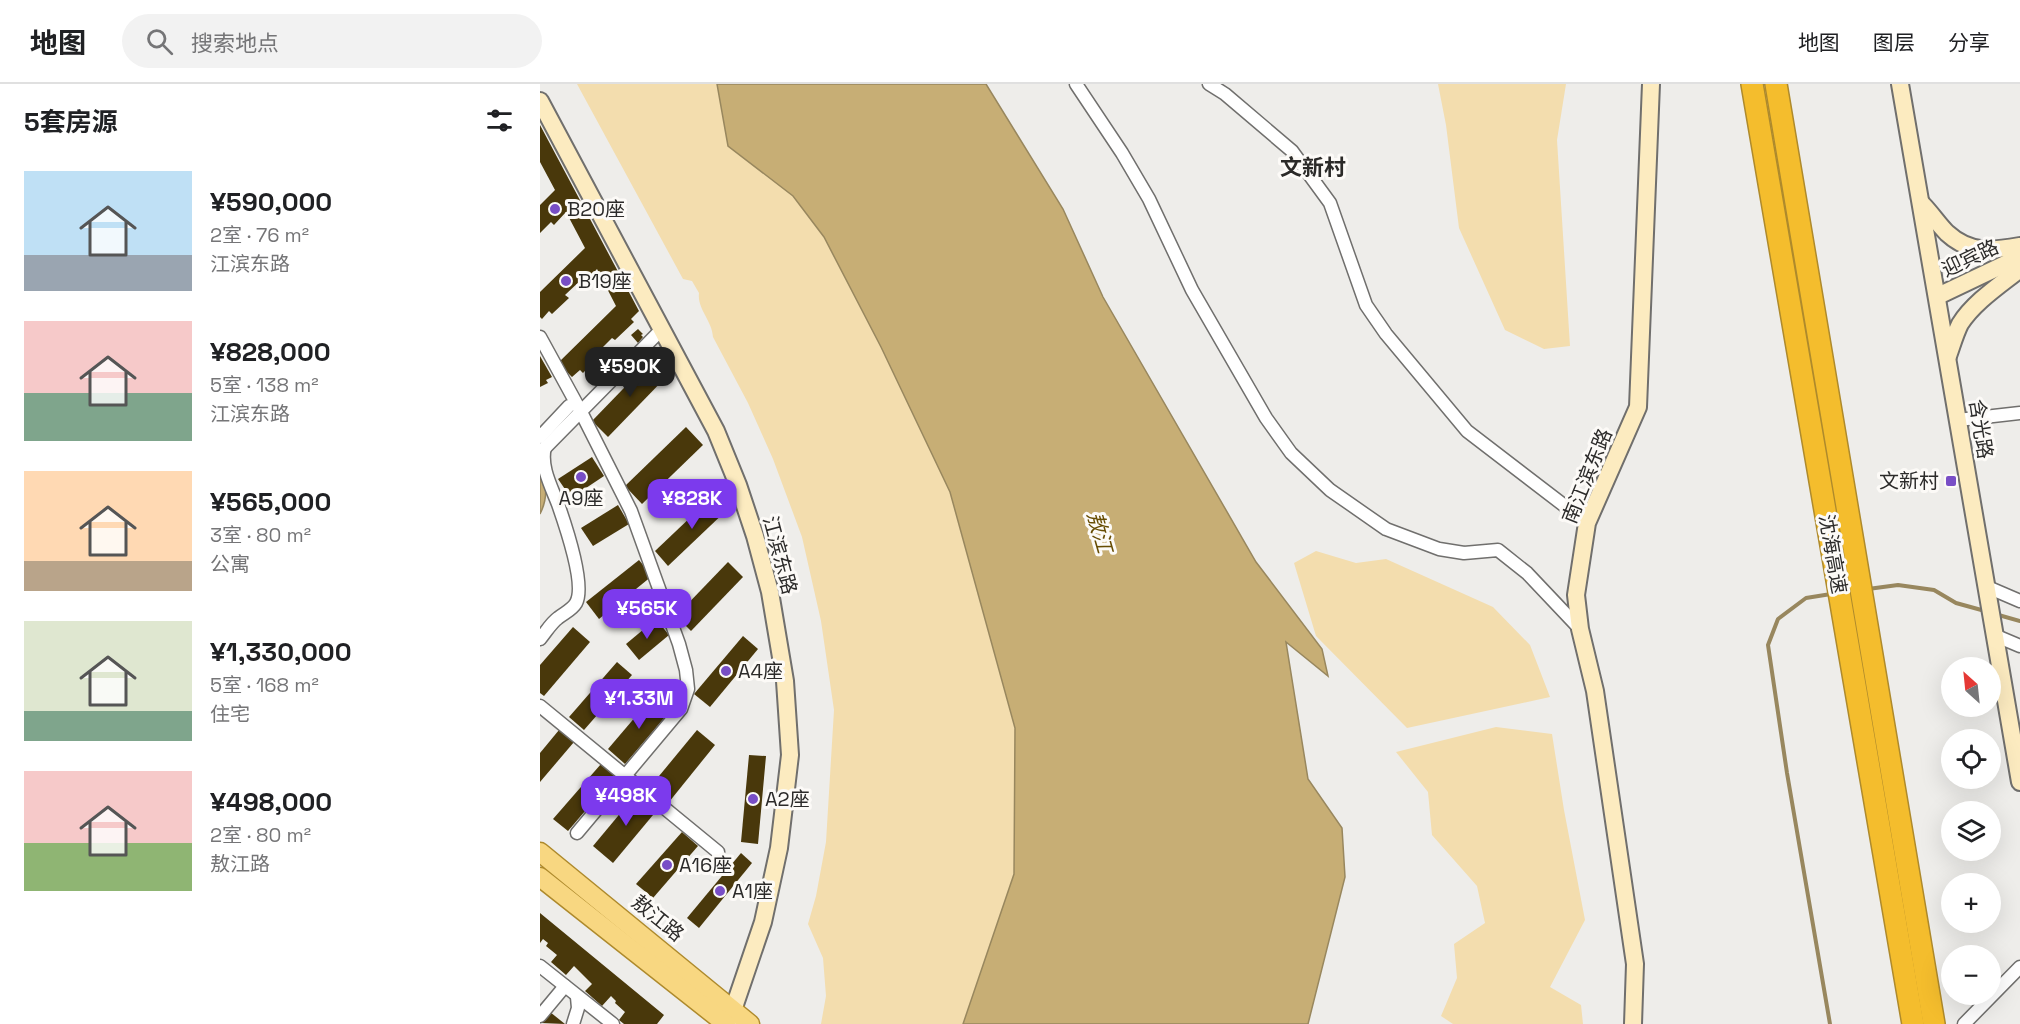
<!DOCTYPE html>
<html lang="zh">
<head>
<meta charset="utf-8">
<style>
  :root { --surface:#fff; --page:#f2f2f2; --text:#202124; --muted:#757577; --line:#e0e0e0; --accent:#7c3aed }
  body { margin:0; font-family:"Space Grotesk","Noto Sans SC",sans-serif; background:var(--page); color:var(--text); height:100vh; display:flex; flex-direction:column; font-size:22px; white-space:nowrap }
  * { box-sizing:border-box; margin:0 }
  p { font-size:20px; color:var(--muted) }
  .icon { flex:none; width:33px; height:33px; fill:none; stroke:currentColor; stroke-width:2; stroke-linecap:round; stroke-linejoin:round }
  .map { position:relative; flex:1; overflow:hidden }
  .side { display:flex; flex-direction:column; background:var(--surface); width:540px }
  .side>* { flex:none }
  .needle { width:39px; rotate:333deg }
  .tools { position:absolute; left:1401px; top:573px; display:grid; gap:12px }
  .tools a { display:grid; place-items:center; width:60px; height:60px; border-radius:50%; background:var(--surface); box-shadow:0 6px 24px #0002; font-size:30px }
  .price { position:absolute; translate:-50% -51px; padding:0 14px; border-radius:12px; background:var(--accent); color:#fff; font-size:20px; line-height:39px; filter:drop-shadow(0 2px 3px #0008) }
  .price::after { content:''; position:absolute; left:50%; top:36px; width:18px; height:14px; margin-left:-9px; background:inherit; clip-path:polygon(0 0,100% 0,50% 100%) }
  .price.active { background:#222; color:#fff }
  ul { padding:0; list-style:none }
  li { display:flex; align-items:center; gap:18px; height:150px; padding:0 24px }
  li span { display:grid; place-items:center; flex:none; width:168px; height:120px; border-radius:0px; color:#555 }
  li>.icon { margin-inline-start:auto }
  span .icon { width:72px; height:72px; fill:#fffc; stroke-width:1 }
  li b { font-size:26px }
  h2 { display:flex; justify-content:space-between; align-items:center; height:72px; padding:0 24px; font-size:26px }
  header { display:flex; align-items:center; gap:36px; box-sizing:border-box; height:84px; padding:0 30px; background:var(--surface); border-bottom:2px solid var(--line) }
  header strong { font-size:28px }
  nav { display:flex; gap:33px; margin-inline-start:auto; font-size:21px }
  .search { width:420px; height:54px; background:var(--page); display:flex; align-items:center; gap:15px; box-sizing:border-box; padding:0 21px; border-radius:33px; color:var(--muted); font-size:22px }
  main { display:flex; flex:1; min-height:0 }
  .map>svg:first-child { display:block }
  .green { fill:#f3ddae }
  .water { fill:#c7ae75; stroke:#98875e; stroke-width:1.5 }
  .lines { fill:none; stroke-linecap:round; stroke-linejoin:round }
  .stream { stroke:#98875e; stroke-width:4 }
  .building { fill:#49380b }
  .minor-casing { stroke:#706f6d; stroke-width:15 }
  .secondary-casing { stroke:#706f6d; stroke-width:20 }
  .primary-casing { stroke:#ae8a2c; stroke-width:21 }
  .motorway-casing { stroke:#ae8a2c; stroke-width:24 }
  .minor { stroke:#fff; stroke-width:12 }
  .secondary { stroke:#fcebc0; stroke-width:16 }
  .primary { stroke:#f8d781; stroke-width:18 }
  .motorway { stroke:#f4bd2d; stroke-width:21 }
  .poi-dot { fill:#784ec6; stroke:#fcfaf7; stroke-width:2 }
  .labels { text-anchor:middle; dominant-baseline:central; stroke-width:6; stroke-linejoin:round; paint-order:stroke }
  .poi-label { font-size:20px; fill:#2c2b2a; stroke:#fcfaf7; text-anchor:start }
  .street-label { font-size:20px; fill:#2c2b2a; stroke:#fcfaf7 }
  .water-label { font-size:21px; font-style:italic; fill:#664c02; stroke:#fcfaf7 }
  .quarter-label { font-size:22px; font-weight:bold; fill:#2b2a28; stroke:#fcfaf7 }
</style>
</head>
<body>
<header>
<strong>地图</strong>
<div class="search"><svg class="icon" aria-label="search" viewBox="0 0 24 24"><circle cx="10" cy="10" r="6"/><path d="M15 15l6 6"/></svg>搜索地点</div>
<nav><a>地图</a><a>图层</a><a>分享</a></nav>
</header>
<main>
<section class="side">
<h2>5套房源<svg class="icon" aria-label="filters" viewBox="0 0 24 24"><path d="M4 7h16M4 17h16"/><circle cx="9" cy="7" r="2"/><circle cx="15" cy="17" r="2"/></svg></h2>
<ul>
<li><span style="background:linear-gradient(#bfe0f5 70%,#9aa5b1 0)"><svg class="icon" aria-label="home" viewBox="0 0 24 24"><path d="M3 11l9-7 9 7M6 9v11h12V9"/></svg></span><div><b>¥590,000</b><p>2室 · 76 m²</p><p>江滨东路</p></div></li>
<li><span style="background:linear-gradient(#f6c9c9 60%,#7fa58c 0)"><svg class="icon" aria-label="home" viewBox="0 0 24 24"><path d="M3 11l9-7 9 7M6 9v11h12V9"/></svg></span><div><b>¥828,000</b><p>5室 · 138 m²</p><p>江滨东路</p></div></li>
<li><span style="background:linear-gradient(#ffd9b3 75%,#b9a48a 0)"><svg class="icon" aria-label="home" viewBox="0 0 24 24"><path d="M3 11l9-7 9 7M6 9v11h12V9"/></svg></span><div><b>¥565,000</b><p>3室 · 80 m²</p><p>公寓</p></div></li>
<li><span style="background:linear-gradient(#dfe7d0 75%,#7fa58c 0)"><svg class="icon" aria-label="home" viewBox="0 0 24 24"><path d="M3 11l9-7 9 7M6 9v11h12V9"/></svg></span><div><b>¥1,330,000</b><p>5室 · 168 m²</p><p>住宅</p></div></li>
<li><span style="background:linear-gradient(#f6c9c9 60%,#8fb573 0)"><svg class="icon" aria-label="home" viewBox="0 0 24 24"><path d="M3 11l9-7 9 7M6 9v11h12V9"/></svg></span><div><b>¥498,000</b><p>2室 · 80 m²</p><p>敖江路</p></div></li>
</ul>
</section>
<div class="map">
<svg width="1480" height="940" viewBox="0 0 1480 940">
  <rect width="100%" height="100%" fill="#eeedea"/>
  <g class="green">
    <path d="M37 0H177L188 62 253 112 284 153 341 263 410 408 475 645 474 790 423 940H281L286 912 283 874 268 840 276 812 286 758 294 626 281 537 262 453 233 375 208 319 173 253C172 236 157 225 159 209L152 197 143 195Z"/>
    <path d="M898 0H1026L1017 56 1030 262 1004 265 965 246 919 144 906 41Z"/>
    <path d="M776 467 816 479 846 475 953 523 990 561 1010 613 867 644 776 552 754 479Z"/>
    <path d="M956 643 1012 650 1024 726 1045 836 1010 903 1041 921 1043 940H913L901 932 917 894 914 860 945 839 937 802 892 751 888 708 856 668Z"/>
  </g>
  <g class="water">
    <path d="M177 0H446L523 125 563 213 716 478 782 565 788 592 746 558 768 695 802 744 805 793 768 940H423L474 790 475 644 410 408 341 263 284 153 253 112 188 62Z"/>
    <path d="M0 381C6 400 9 412 0 430Z"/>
  </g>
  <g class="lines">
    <g class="stream">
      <path d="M1328 505 1358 501 1394 506 1416 519 1445 527"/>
      <path d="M1455 530 1480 537"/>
      <path d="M1290 940 1247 689 1228 561 1238 535 1266 514 1291 510"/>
    </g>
  </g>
  <g class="building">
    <path d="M0 41 99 227 91 235 94 238 75 256 72 254 56 270 59 272 43 289 40 286 32 293 18 279 76 222 57 185 45 198 42 195 25 211 29 214 12 230 9 227 2 235 0 233V208L45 164 26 128 14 141 11 138 0 149V121L15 106 0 78Z"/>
    <path d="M98 245 103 250 101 251 103 253 98 259 91 251Z"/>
    <path d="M0 272 12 293 6 296 8 299 0 303Z"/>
    <path d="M112 275 128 291 68 353 52 337Z"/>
    <path d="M146 343 163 361 102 420 85 402Z"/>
    <path d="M52 373 64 392 31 414 18 395Z"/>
    <path d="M175 410 189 424 128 482 115 467Z"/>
    <path d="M78 421 89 440 53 462 41 444Z"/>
    <path d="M99 476 112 492 59 535 46 518Z"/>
    <path d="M188 478 203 493 151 547 136 532Z"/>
    <path d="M116 535 129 551 99 576 86 560Z"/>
    <path d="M33 543 50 558 4 612 0 609V581Z"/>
    <path d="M203 552 218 565 170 623 154 610Z"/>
    <path d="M77 578 92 591 44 646 29 633Z"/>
    <path d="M114 611 131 626 85 680 68 665Z"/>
    <path d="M19 646 34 658 0 698V669Z"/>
    <path d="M157 646 175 661 129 718 110 703Z"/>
    <path d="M209 671 226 672 218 760 201 758Z"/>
    <path d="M61 680 75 692 28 747 13 735Z"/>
    <path d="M98 708 118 725 73 779 53 762Z"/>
    <path d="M142 748 158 762 113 814 96 800Z"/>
    <path d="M201 769 212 779 159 844 147 834Z"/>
    <path d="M0 829 124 931 117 940H84L79 936 85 928 75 919 76 917 71 912 62 922 45 907 52 900 34 882 26 891 11 878 17 871 6 862 8 859 3 855 0 859Z"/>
    <path d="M10 928 25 940 1 939Z"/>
  </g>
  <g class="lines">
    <g class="minor-casing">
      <g id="minor">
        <path d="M536 0 582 69 609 115 652 206 726 334 751 369 790 406 846 445 899 465 924 469 958 466 987 489 1040 545"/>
        <path d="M669 0 685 10 752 67 790 119 826 221 846 250 927 347 1047 439"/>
        <path d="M0 253 40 326 91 427 139 560 146 586 148 605 141 625 37 749"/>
        <path d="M1418 336 1480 329"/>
        <path d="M0 353 29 322"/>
        <path d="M1 368 122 245"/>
        <path d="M1445 502 1480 517"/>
        <path d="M1454 551 1480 562"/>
        <path d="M0 555C6 548 11 539 18 534 24 529 32 526 36 519 46 501 25 440 18 420 11 402 0 382 5 363"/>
        <path d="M0 622 178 768"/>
        <path d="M0 882 73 940"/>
        <path d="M0 932 25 902"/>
        <path d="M33 940 38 924 37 913"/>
        <path d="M1424 940 1480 883"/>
      </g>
    </g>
    <g class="secondary-casing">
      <g id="secondary">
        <path d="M1360 0 1480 698"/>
        <path d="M0 17 176 347 198 401 215 452 230 508 245 597 250 671 239 764 223 838 189 938"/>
        <path d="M1382 120C1391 129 1398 140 1407 149 1430 170 1452 167 1480 162"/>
        <path d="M1398 212 1480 173"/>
        <path d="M1408 272C1412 261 1415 250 1420 240 1434 218 1460 201 1480 185"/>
        <path d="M1093 940 1095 880 1055 607 1040 545 1036 511 1047 439 1098 323 1111 0"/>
      </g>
    </g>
    <g class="primary-casing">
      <g id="primary">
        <path d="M0 768 210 940"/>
        <path d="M0 793 186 940"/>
      </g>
    </g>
    <g class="motorway-casing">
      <g id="motorway">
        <path d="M1212 0 1373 940"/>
        <path d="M1236 0 1394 940"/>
      </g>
    </g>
    <use href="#minor" class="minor"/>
    <use href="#secondary" class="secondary"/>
    <use href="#primary" class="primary"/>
    <use href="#motorway" class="motorway"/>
  </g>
  <g class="poi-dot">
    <circle cx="15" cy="125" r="6"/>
    <circle cx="26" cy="197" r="6"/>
    <circle cx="41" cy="393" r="6"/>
    <rect x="1405" y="391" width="12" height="12" rx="3"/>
    <circle cx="186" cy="587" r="6"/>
    <circle cx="213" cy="715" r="6"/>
    <circle cx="127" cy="781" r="6"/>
    <circle cx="180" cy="807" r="6"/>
  </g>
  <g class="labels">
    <g class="poi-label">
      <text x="27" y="125">B20座</text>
      <text x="38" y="197">B19座</text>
      <text x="1399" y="397" text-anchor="end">文新村</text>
      <text x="41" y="414" text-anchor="middle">A9座</text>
      <text x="198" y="587">A4座</text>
      <text x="225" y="715">A2座</text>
      <text x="139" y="781">A16座</text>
      <text x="192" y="807">A1座</text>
    </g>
    <g class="street-label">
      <text transform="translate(1430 174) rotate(-25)">迎宾路</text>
      <text transform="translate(1441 345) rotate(81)">含光路</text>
      <text transform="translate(1047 392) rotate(-68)">南江滨东路</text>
      <text transform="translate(1293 470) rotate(80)">沈海高速</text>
      <text transform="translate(240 471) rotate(75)">江滨东路</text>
      <text transform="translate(118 834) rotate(39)">敖江路</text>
    </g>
    <g class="water-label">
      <text transform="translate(560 448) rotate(74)">敖江</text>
    </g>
    <g class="quarter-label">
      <text x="773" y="83">文新村</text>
    </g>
  </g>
</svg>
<div class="tools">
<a><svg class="needle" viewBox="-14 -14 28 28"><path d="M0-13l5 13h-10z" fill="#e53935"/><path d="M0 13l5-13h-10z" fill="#757577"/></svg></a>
<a><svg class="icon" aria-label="locate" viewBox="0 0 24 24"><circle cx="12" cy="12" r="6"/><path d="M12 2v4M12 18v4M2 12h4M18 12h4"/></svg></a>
<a><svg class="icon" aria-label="layers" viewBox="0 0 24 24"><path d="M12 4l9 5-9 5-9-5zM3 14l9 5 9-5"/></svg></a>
<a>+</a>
<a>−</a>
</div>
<b class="price active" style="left:90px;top:314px">¥590K</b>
<b class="price" style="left:152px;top:446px">¥828K</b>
<b class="price" style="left:107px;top:556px">¥565K</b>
<b class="price" style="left:99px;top:646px">¥1.33M</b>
<b class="price" style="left:86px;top:743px">¥498K</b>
</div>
</main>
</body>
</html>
